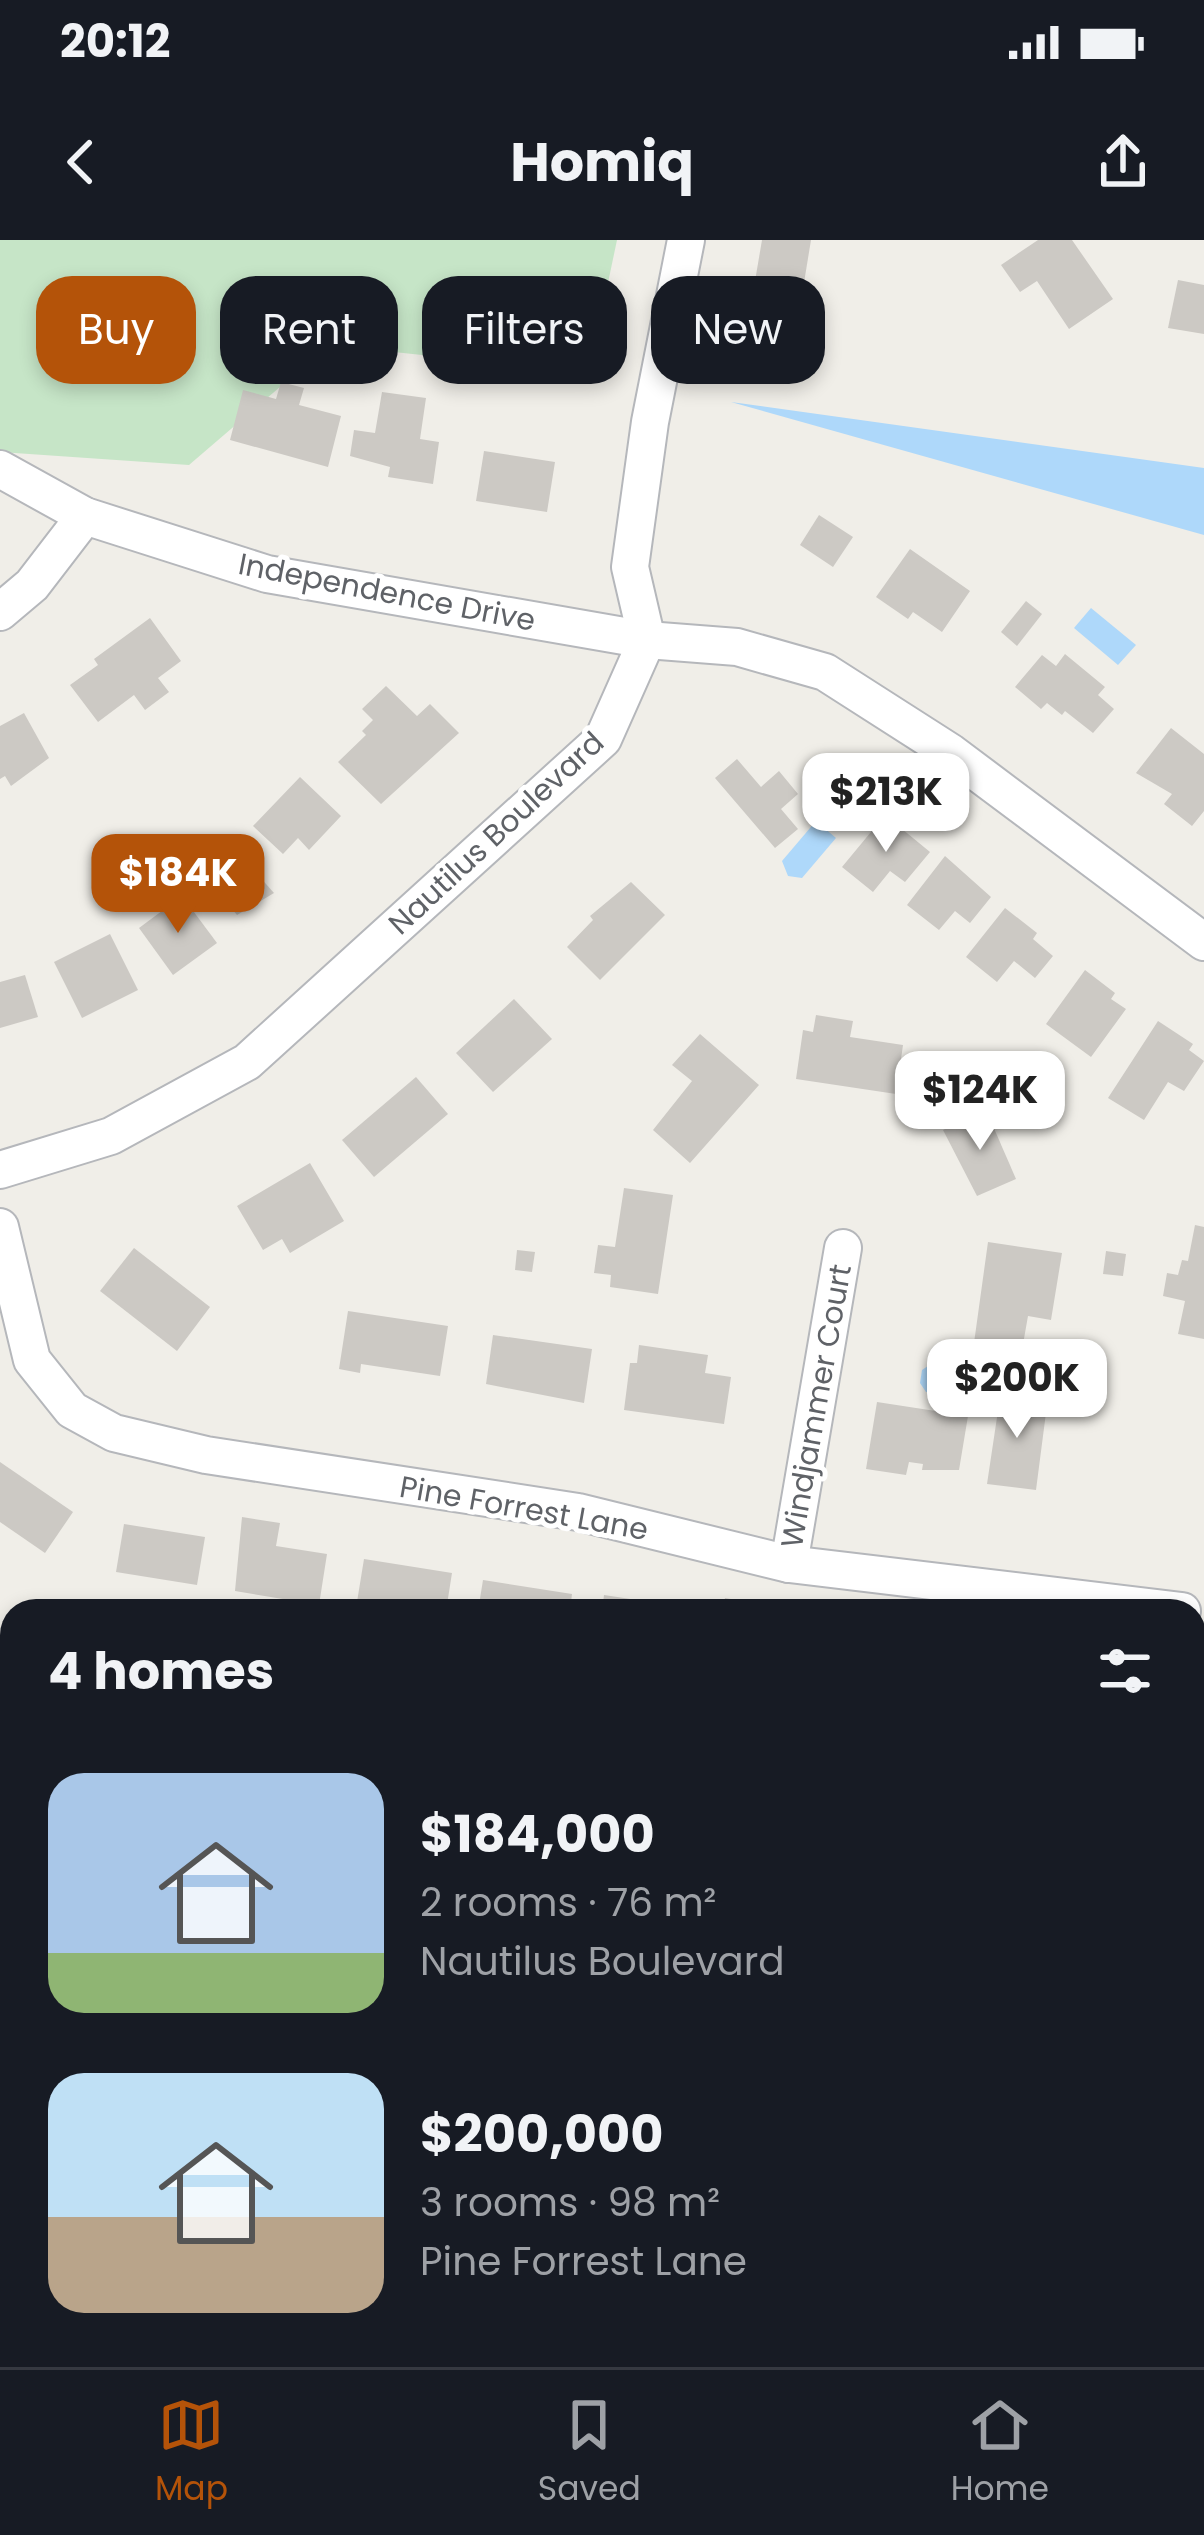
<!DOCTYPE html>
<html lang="en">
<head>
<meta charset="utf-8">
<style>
  :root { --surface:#171b24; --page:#242831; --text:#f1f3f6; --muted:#9ea1a6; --line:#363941; --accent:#b45309 }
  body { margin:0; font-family:Poppins,sans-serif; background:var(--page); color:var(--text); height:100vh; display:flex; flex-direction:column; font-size:45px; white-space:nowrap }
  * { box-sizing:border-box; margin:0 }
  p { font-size:39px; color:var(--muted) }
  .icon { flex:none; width:66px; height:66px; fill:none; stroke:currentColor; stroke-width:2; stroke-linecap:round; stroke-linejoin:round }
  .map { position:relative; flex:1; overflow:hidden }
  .details { position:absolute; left:0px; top:1359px; width:1206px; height:768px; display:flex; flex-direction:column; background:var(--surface); border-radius:36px 36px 0 0; box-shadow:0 6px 18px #0003 }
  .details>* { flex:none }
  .banner { position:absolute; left:36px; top:36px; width:1134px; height:108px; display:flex; gap:24px }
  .price { position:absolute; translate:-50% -102px; padding:0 27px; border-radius:24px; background:#fff; color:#222; font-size:39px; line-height:78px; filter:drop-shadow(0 3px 6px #0008) }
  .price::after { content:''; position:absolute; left:50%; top:72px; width:36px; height:27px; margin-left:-18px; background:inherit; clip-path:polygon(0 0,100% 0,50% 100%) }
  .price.selected { background:var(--accent); color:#fff }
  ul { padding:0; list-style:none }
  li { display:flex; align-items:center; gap:36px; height:300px; padding:0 48px }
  li span { display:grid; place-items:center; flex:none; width:336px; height:240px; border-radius:36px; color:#555 }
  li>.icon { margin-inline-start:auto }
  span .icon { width:144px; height:144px; fill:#fffc; stroke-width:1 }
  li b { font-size:51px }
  h2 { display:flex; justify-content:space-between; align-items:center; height:144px; padding:0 48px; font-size:51px }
  .chip { padding:0 42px; border-radius:36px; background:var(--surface); box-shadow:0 6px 18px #0003; font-size:42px; line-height:108px }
  .chip.selected { background:var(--accent); color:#fff }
  .status { display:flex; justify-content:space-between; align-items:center; height:84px; padding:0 60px; background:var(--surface); direction:ltr }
  .status svg { height:33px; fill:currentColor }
  header { display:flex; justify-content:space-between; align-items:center; height:156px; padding:0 48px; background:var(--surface); font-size:54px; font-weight:700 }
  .tabs { display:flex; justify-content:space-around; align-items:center; height:168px; border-top:3px solid var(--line); background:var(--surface); font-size:33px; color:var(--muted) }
  .tabs a { display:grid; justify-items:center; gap:6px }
  .tabs .selected { color:var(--accent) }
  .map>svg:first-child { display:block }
  .green { fill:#c6e5c7 }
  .water { fill:#aed8fa }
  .building { fill:#ccc9c4 }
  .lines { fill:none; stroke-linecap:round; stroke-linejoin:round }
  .minor-casing { stroke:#b5b7bb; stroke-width:40 }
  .minor { stroke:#fff; stroke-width:36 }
  .labels { text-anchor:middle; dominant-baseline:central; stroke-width:10; stroke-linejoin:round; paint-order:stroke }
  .street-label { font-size:30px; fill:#5f6267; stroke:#fff }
</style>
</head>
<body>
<div class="status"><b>20:12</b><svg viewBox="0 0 49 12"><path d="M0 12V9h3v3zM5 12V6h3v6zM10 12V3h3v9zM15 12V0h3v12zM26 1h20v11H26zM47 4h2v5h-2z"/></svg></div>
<header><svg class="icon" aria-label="back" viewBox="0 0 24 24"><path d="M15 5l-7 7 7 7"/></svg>Homiq<svg class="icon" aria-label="share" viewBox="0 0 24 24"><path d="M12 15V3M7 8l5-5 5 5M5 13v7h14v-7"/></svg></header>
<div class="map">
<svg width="1204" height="2127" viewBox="0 0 1204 2127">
  <rect width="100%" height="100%" fill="#f0eee8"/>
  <path class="green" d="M0 0H617L589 133 329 105 189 225 0 212Z"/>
  <g class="water">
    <path d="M731 162 1204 228V295Z"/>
    <path d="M1091 368 1136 405 1118 425 1074 388Z"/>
    <path d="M816 581 836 598 802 638 788 636 782 621Z"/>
    <path d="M931 1124 975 1131 978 1152 969 1158 926 1152 920 1143 922 1130Z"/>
  </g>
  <g class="building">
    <path d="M762 0H811L802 55 754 47Z"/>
    <path d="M1038 0H1072L1113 59 1069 89 1037 41 1020 52 1001 25Z"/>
    <path d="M1178 40 1204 45V94L1168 88Z"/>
    <path d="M281 142 304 148 299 165 341 176 328 227 230 200 243 150 276 159Z"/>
    <path d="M382 152 426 158 420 199 439 202 433 244 388 237 390 227 350 216 354 190 375 193Z"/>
    <path d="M484 211 555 222 547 272 476 261Z"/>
    <path d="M819 275 853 297 833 327 800 305Z"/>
    <path d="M910 309 970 351 942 392 913 372 908 379 876 357Z"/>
    <path d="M1026 361 1042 374 1017 406 1001 392Z"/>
    <path d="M150 378 181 421 158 438 169 452 145 470 134 455 98 482 70 445 98 425 94 419Z"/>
    <path d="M1065 414 1105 447 1098 455 1114 469 1093 493 1065 471 1062 475 1047 463 1041 469 1015 447 1042 415 1056 426Z"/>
    <path d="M386 446 417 476 430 464 459 493 381 564 338 522 366 495 362 491 373 480 362 469Z"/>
    <path d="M24 473 49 518 11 546 5 536 0 539V486Z"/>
    <path d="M1171 488 1204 514V571L1192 586 1164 564 1172 554 1136 533Z"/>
    <path d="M737 519 761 547 779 531 798 554 781 569 798 589 775 608 715 538Z"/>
    <path d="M300 537 341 576 309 610 298 598 283 614 253 586Z"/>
    <path d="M885 575 930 612 905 642 890 631 873 652 842 627Z"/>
    <path d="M226 599 274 653 237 675 195 626Z"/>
    <path d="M945 616 991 657 970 683 955 671 939 690 907 665Z"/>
    <path d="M631 642 665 675 600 740 567 707 593 680 590 676Z"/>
    <path d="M182 656 217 703 173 735 139 688Z"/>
    <path d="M1005 668 1037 693 1033 699 1053 716 1035 738 1014 721 997 742 966 717Z"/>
    <path d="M110 694 138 750 82 778 54 722Z"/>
    <path d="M1085 730 1115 753 1111 759 1126 769 1091 817 1046 784Z"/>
    <path d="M25 735 38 777 0 788V742Z"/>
    <path d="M514 759 552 799 493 852 456 813Z"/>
    <path d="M816 775 853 781 850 797 903 805 896 854 796 839 803 790 813 792Z"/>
    <path d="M1158 781 1193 804 1189 810 1204 821 1184 851 1168 842 1144 880 1108 858Z"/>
    <path d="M700 794 759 845 690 923 653 890 692 841 672 825Z"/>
    <path d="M416 837 448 874 374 937 342 900Z"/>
    <path d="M986 870 1016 939 977 956 943 890Z"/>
    <path d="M310 923 344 981 290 1013 282 999 263 1010 237 966Z"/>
    <path d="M624 948 673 955 658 1054 610 1047 611 1035 594 1033 598 1005 615 1007Z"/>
    <path d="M1195 985 1204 987V1099L1178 1094 1185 1061 1163 1056 1167 1033 1178 1035 1182 1020 1188 1021Z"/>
    <path d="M988 1002 1062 1013 1051 1080 1028 1076 1022 1110 974 1103Z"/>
    <path d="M134 1008 210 1067 177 1111 100 1051Z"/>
    <path d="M517 1010 535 1012 532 1032 515 1030Z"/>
    <path d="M1106 1011 1126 1014 1123 1036 1103 1034Z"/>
    <path d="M348 1071 448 1086 440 1136 361 1124 360 1133 339 1129Z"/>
    <path d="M493 1095 592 1109 584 1163 486 1144Z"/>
    <path d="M639 1105 708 1115 705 1133 731 1137 724 1184 624 1170 630 1123H637Z"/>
    <path d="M1002 1144 1026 1148 1024 1162 1047 1165 1036 1250 987 1244Z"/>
    <path d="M877 1162 968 1176 959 1230H922L923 1224 909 1222 906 1235 866 1229Z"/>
    <path d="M0 1222 73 1272 45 1313 0 1282Z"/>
    <path d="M242 1277 280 1283 276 1306 327 1314 319 1365 235 1351Z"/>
    <path d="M124 1284 205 1297 197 1345 116 1332Z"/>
    <path d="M364 1319 452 1333 446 1371 356 1368Z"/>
    <path d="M483 1340 572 1354 570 1371H478Z"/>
    <path d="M604 1355 690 1368V1371H602Z"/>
    <path d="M725 1358 789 1369V1371H722Z"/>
    <path d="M1194 1426 1204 1427 1200 1483 1194 1482Z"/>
    <path d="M0 1444 12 1446V1491L0 1489Z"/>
    <path d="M0 1663 12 1665V1721L0 1719Z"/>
    <path d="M0 1816 12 1818V1894L0 1892Z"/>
    <path d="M152 2115H208L206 2127H150Z"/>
  </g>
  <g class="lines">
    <g class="minor-casing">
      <g id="minor">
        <path d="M0 229 85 276 267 334 647 400 737 407 825 432 950 512 1204 702"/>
        <path d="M0 372 32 345 85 276"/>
        <path d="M647 400 630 327 650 182 686 0"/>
        <path d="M0 930 111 896 247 822 603 499 647 400"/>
        <path d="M0 987 32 1120 72 1170 114 1193 206 1215 578 1272 789 1324 1182 1371"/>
        <path d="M789 1324 843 1008"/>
        <path d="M0 1591 12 1593"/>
        <path d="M1194 1767 1204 1768"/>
        <path d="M75 2127 77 2115"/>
        <path d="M487 2127 489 2115"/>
        <path d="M889 2127 891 2115"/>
      </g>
    </g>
    <use href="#minor" class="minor"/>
  </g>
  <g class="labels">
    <g class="street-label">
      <text transform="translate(387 352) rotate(11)">Independence Drive</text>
      <text transform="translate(496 593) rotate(-43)">Nautilus Boulevard</text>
      <text transform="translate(816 1166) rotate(-80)">Windjammer Court</text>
      <text transform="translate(524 1268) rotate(10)">Pine Forrest Lane</text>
    </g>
  </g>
</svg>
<b class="price" style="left:886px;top:615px">$213K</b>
<b class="price selected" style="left:178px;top:696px">$184K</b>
<b class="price" style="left:980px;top:913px">$124K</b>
<b class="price" style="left:1017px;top:1201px">$200K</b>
<div class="banner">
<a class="chip selected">Buy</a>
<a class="chip">Rent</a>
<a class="chip">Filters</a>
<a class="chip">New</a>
</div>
<section class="details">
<h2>4 homes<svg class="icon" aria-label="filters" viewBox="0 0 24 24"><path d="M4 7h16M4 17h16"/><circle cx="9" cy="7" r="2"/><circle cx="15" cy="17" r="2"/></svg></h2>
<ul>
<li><span style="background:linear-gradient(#a9c7e8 75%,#8fb573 0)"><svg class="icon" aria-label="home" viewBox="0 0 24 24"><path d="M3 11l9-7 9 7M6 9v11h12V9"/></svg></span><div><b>$184,000</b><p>2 rooms · 76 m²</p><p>Nautilus Boulevard</p></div></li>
<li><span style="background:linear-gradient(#bfe0f5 60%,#b9a48a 0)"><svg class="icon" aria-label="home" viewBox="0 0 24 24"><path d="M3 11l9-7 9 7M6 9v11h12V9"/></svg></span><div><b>$200,000</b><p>3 rooms · 98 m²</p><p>Pine Forrest Lane</p></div></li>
</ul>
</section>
</div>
<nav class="tabs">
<a class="selected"><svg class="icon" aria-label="map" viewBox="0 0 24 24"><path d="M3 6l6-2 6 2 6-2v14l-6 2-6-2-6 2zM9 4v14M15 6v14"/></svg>Map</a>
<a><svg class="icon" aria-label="saved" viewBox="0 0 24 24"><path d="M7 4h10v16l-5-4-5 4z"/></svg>Saved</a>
<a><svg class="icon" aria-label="home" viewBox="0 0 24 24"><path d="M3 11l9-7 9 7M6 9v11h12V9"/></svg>Home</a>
</nav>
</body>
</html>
